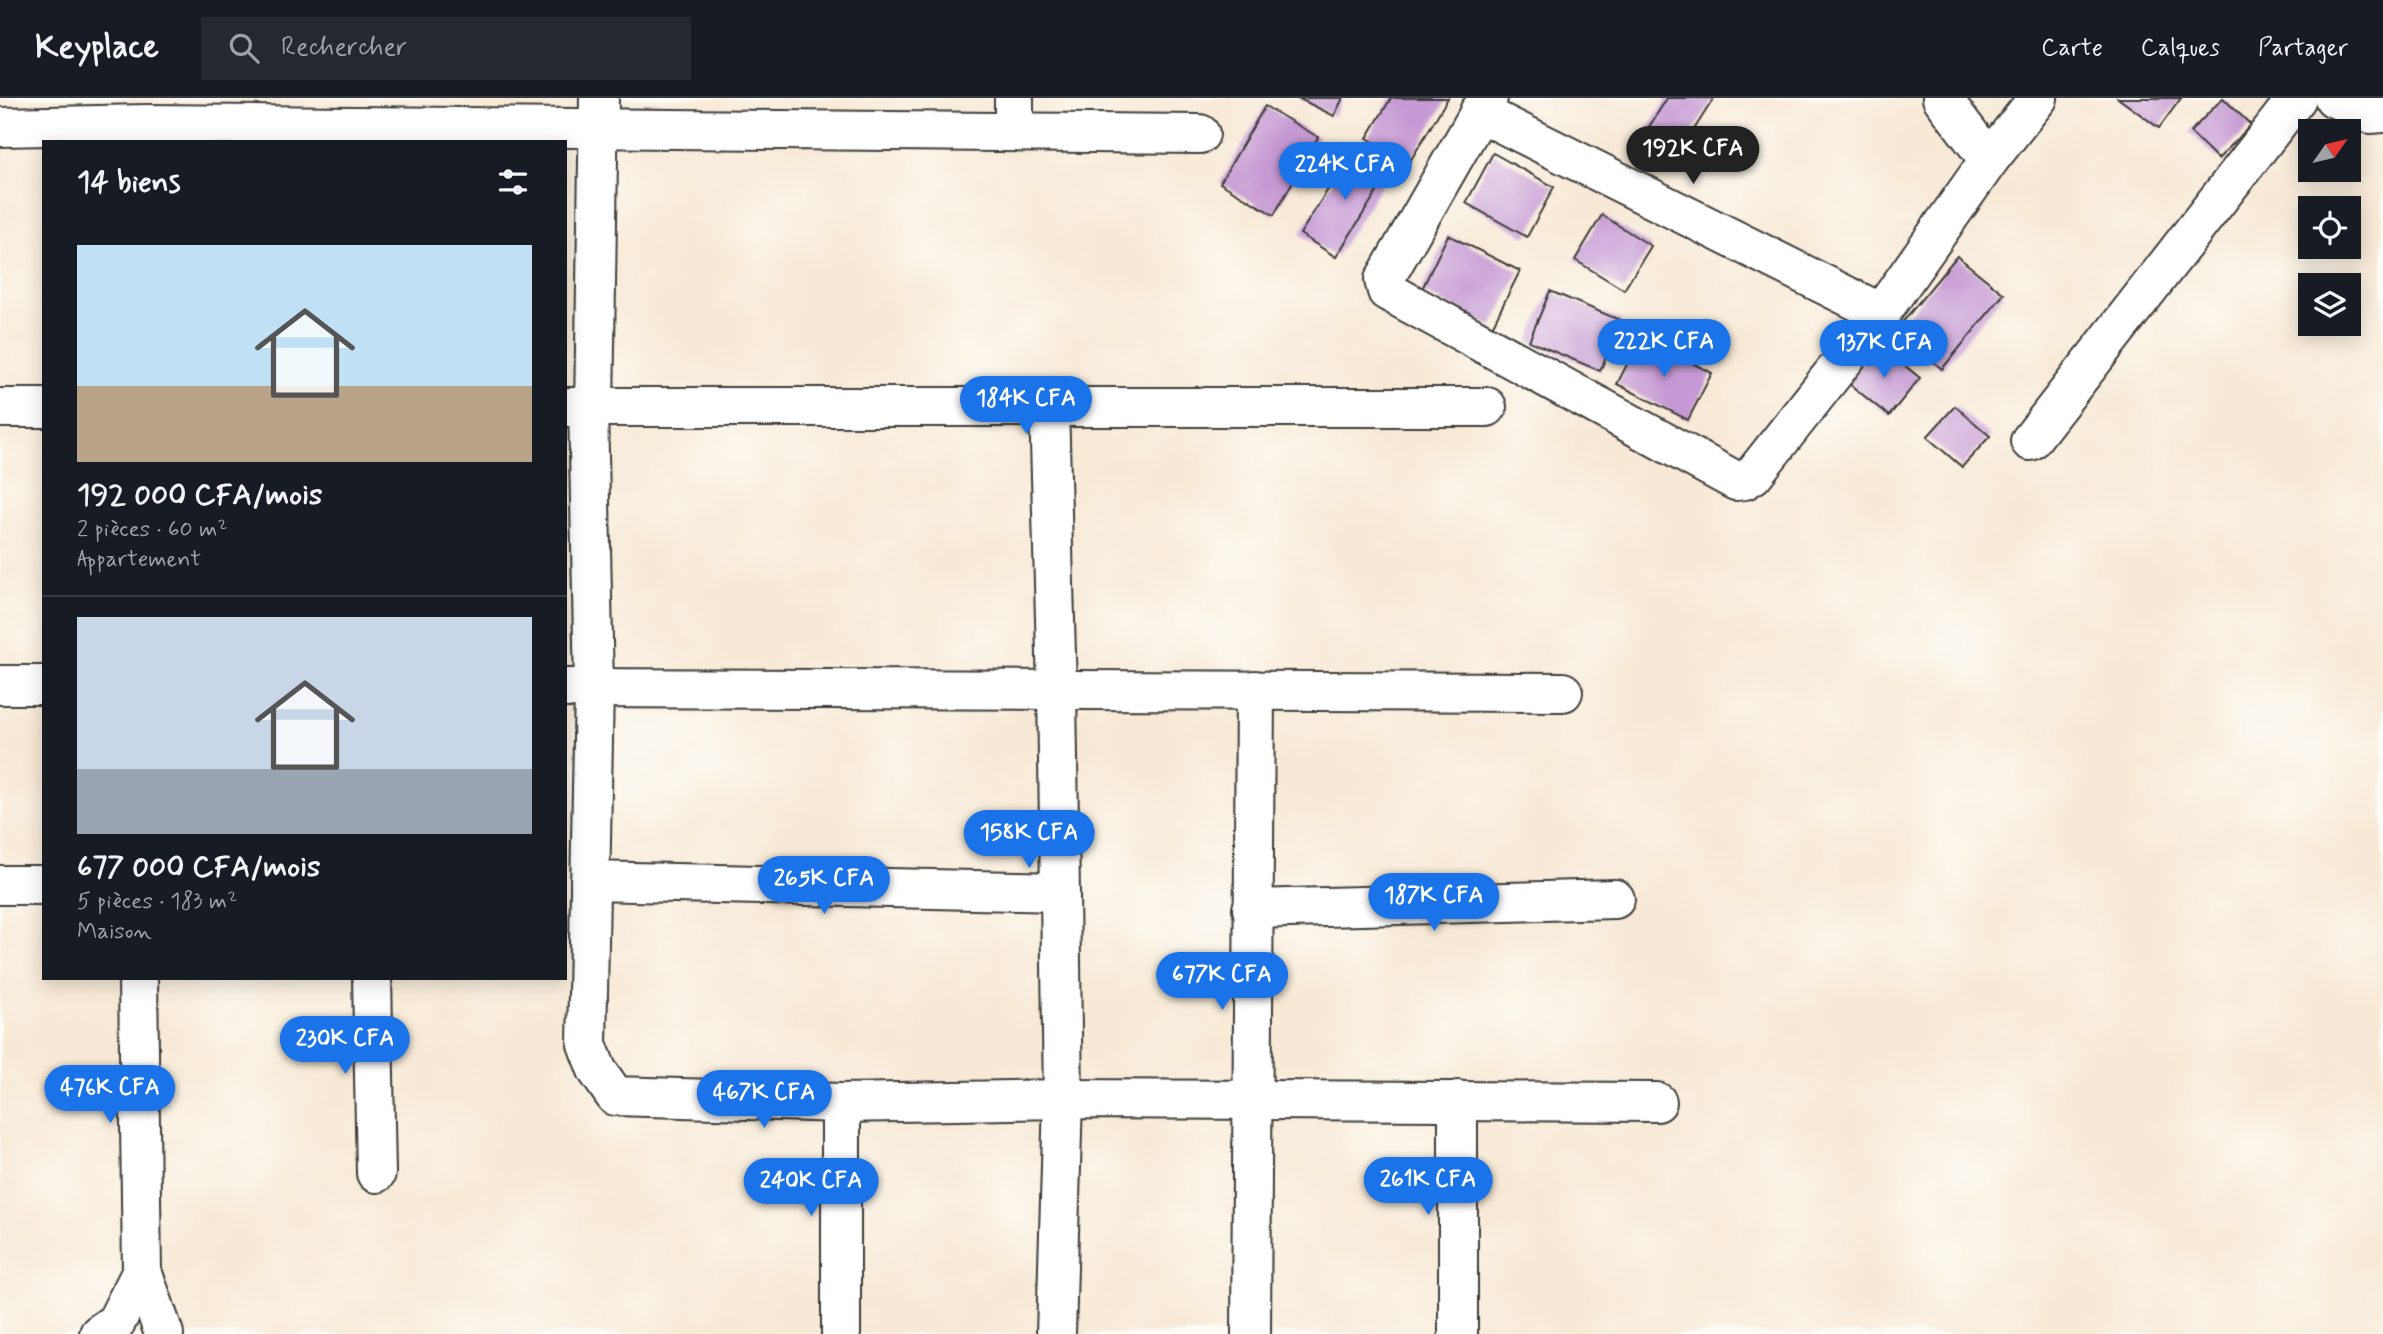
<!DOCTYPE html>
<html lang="fr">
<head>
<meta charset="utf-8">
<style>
  :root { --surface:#171b24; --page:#242831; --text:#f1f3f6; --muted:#9ea1a6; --line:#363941; --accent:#1a73e8 }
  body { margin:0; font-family:Mynerve,sans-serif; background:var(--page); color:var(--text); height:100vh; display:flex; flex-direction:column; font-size:26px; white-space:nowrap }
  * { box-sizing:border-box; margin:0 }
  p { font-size:23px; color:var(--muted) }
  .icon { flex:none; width:38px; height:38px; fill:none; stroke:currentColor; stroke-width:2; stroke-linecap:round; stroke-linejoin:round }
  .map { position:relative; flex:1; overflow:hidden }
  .sheet { position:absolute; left:42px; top:42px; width:525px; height:840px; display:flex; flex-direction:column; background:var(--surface); border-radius:0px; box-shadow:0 4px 18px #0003 }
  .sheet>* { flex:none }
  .needle { width:46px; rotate:56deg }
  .controls { position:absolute; left:2298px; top:21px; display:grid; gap:14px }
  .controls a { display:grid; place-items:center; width:63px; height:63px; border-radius:0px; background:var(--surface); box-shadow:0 4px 18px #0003; font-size:35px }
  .price { position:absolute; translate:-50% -60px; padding:0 16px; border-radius:24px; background:var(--accent); color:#fff; font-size:23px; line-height:46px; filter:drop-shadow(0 2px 4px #0008) }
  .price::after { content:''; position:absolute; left:50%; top:42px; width:21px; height:16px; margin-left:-10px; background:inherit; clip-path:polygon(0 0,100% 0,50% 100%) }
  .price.selected { background:#222; color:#fff }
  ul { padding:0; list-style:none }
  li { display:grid; align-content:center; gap:14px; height:371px; padding:0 35px }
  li+li { border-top:2px solid var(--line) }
  li span { display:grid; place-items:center; height:217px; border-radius:0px; color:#555 }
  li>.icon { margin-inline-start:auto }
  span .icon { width:126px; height:126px; fill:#fffc; stroke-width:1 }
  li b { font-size:30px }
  h2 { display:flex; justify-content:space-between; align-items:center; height:84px; padding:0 35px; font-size:30px }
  header { display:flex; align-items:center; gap:42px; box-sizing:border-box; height:98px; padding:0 35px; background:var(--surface); border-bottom:2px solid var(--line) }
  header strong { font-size:33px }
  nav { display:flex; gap:38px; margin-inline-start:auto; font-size:24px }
  .search { width:490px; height:63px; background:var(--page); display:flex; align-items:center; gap:18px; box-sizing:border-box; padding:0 24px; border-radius:0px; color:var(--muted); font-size:26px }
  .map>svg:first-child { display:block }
  .building { fill:#c699d4 }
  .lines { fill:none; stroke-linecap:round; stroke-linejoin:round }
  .street-casing { stroke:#3d3b38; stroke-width:42 }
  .street { stroke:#fff; stroke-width:38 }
</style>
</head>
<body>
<header>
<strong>Keyplace</strong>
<div class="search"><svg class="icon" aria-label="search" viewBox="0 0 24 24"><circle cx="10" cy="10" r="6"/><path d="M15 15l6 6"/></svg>Rechercher</div>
<nav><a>Carte</a><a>Calques</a><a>Partager</a></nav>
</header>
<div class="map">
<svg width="2383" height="1236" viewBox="0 0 2383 1236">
  <rect width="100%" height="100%" fill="#fdfcf7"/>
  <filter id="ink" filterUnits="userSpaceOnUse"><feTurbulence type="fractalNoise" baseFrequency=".0143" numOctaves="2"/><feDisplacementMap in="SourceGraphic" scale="14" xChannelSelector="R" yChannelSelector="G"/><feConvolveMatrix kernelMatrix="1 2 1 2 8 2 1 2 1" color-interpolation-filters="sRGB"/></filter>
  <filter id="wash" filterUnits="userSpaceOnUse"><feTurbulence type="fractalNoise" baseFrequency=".00686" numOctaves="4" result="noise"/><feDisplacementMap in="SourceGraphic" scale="28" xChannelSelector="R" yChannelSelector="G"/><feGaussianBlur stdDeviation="1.57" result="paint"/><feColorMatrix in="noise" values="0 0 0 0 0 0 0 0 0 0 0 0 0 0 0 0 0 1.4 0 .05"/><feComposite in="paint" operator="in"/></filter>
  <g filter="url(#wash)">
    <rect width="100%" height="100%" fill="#f7e9d5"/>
    <g id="blocks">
      <g class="building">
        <path d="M1298 0H1343L1334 18Z"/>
        <path d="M1391 0H1448L1409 65 1367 40Z"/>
        <path d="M1667 0H1714L1672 66 1639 45Z"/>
        <path d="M2118 0H2181L2159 30Z"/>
        <path d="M2223 0 2251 27 2218 61 2190 34Z"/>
        <path d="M1265 8 1318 39 1274 117 1220 85Z"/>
        <path d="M1354 50 1390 73 1336 159 1300 136Z"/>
        <path d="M1493 55 1554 89 1527 139 1466 105Z"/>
        <path d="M1602 117 1651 148 1624 192 1575 162Z"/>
        <path d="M1448 137 1520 173 1492 229 1421 193Z"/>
        <path d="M1957 158 2004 196 1942 271 1896 232Z"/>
        <path d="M1550 193 1622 223 1600 273 1529 243Z"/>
        <path d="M1641 239 1712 275 1688 322 1617 286Z"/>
        <path d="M1878 246 1920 280 1889 318 1847 284Z"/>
        <path d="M1955 308 1990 338 1962 369 1927 339Z"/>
      </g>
    </g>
  </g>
  <g filter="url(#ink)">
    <use href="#blocks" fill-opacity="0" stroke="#3d3b38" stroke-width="2"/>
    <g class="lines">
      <g class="street-casing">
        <g id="street">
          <path d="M1488 0 1384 182 1387 193 1736 383 1745 382 1753 377 1881 215 1989 62 2038 0"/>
          <path d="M1942 0 1989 62"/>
          <path d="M2334 0 2370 16 2383 15"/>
          <path d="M1479 14 1881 215"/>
          <path d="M0 29 148 26 1200 36"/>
          <path d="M1014 34V0"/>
          <path d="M1049 308 1057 592 1063 1001 1056 1236"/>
          <path d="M565 309H1487"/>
          <path d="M588 309 594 590 587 946 597 972 615 998 841 1005 1063 1001 1657 1004"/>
          <path d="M594 309 599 0"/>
          <path d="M0 310H44"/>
          <path d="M2030 343 2297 0"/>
          <path d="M0 587H44"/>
          <path d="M565 590 1563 594"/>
          <path d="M590 783 1060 794"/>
          <path d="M0 787H44"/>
          <path d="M1252 811 1615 801"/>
          <path d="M138 880 142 1173 164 1236"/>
          <path d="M372 880 376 1075"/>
          <path d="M99 1236 116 1224 142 1173"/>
          <path d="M841 1236V1005"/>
          <path d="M1251 1236 1255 592"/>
          <path d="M1458 1236V1002"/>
        </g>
      </g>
      <use href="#street" class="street"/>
    </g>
  </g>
</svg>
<div class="controls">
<a><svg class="needle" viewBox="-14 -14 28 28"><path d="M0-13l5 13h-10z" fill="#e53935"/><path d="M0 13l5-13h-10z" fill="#9ea1a6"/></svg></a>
<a><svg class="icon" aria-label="locate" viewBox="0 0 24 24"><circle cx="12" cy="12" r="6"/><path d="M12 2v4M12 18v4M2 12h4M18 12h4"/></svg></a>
<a><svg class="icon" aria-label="layers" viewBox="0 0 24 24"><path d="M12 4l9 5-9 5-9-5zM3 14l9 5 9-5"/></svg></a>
</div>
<b class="price selected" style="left:1693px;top:88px">192K CFA</b>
<b class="price" style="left:1345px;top:104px">224K CFA</b>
<b class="price" style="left:1664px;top:281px">222K CFA</b>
<b class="price" style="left:1884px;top:282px">137K CFA</b>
<b class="price" style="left:1026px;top:338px">184K CFA</b>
<b class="price" style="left:1029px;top:772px">158K CFA</b>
<b class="price" style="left:824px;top:818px">265K CFA</b>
<b class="price" style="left:1434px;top:835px">187K CFA</b>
<b class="price" style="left:1222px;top:914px">677K CFA</b>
<b class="price" style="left:345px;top:978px">230K CFA</b>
<b class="price" style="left:110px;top:1027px">476K CFA</b>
<b class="price" style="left:764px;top:1032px">467K CFA</b>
<b class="price" style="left:1428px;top:1119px">261K CFA</b>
<b class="price" style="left:811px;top:1120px">240K CFA</b>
<section class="sheet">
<h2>14 biens<svg class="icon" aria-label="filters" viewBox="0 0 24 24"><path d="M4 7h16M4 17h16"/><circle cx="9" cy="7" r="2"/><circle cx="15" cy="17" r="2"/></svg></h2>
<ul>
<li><span style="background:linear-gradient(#bfe0f5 65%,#b9a48a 0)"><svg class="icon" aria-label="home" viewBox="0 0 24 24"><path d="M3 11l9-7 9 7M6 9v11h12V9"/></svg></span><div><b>192 000 CFA/mois</b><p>2 pièces · 60 m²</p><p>Appartement</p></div></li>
<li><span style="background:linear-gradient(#c9d6e8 70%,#9aa5b1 0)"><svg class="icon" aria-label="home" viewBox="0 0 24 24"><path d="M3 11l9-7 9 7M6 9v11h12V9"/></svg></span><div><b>677 000 CFA/mois</b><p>5 pièces · 183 m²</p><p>Maison</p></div></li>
</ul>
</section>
</div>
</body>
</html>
